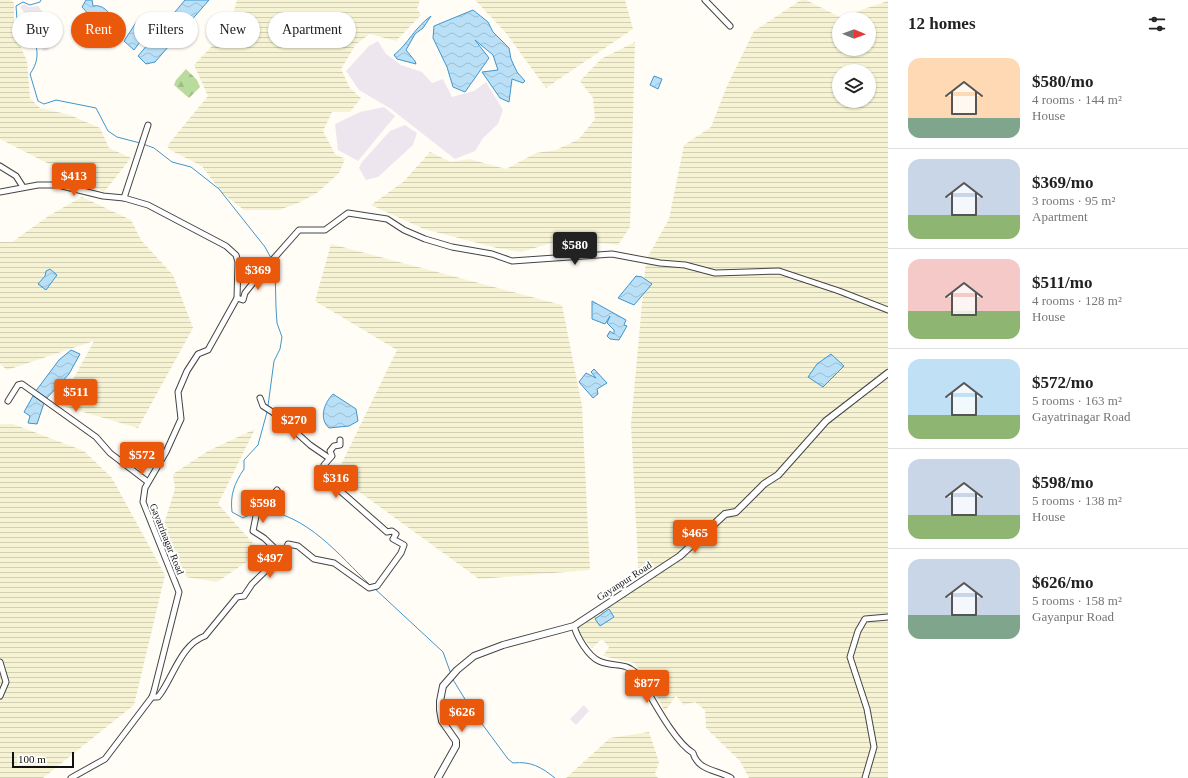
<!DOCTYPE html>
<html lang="en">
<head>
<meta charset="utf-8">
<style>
  :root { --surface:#fff; --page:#f2f2f2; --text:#222; --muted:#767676; --line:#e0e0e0; --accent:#ea580c }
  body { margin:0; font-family:"Times New Roman",serif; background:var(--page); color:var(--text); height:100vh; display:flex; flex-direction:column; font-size:15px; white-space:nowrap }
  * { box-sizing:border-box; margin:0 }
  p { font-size:13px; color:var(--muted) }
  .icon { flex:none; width:22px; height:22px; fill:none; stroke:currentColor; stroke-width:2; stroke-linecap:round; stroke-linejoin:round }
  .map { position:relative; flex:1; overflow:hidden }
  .sheet { display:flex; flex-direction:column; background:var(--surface); width:300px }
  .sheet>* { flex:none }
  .hud { position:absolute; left:12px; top:12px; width:380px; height:36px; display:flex; gap:8px }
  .needle { width:26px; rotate:91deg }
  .fabs { position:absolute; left:832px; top:12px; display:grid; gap:8px }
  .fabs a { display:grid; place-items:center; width:44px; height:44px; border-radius:50%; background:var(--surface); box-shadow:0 1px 3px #0004; font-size:20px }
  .scale { position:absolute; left:12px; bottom:10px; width:62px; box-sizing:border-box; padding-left:4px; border:2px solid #111; border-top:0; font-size:11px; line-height:14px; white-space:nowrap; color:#111; -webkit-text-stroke:3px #fff; paint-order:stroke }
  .price { position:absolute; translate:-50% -34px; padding:0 9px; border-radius:4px; background:var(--accent); color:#fff; font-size:13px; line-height:26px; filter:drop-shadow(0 1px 2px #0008) }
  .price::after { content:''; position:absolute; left:50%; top:24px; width:12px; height:9px; margin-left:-6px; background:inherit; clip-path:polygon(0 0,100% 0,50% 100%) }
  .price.active { background:#222; color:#fff }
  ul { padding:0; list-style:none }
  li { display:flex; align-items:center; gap:12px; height:100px; padding:0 20px }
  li+li { border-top:1px solid var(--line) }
  li span { display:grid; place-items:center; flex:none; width:112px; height:80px; border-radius:12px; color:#555 }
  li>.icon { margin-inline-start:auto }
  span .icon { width:48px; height:48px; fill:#fffc; stroke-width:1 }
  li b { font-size:17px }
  h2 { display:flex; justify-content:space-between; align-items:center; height:48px; padding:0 20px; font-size:17px }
  .chip { padding:0 14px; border-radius:18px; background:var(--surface); box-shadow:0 1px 3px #0004; font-size:14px; line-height:36px }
  .chip.active { background:var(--accent); color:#fff }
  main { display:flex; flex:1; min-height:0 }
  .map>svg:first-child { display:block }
  .industrial { fill:#eee6ef }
  .farmland { fill:url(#farmland-rules); fill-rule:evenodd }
  .forest { fill:url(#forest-firs) }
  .water { fill:url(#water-waves); stroke:#3f96cf }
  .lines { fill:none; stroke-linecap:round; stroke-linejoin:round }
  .stream { stroke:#3f96cf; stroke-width:1 }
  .minor-casing { stroke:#444; stroke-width:7 }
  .tertiary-casing { stroke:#444; stroke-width:8 }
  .minor { stroke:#fff; stroke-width:5 }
  .tertiary { stroke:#fff; stroke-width:6 }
  .labels { text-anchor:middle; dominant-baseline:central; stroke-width:4; stroke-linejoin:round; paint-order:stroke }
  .street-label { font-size:10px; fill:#111; stroke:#fff }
</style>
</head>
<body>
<main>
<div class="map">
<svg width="888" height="778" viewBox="0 0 888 778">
  <defs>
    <pattern id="farmland-rules" width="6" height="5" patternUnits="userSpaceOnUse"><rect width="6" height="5" fill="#f6f3d4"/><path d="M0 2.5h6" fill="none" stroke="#d2cfb5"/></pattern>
    <pattern id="forest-firs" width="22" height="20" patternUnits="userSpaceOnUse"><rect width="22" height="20" fill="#b9dc9c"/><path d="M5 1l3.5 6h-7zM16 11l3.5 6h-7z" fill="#9ebc85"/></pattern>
    <pattern id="water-waves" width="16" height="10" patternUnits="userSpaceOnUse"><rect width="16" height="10" fill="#b9e0f7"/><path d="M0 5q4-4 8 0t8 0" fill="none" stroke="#9ebfd3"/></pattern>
  </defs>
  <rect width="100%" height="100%" fill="#fffdf5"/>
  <g class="industrial">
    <path d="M24 4 30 7 38 6 50 22 53 29 52 44 48 50 43 51 37 29 20 7Z"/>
    <path d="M378 41 386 54 401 65 422 72 432 83 443 79 452 97 474 91 486 82 503 110 498 124 483 138 475 151 455 159 391 109 359 90 346 71 369 46Z"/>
    <path d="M384 107 395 116 358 161 338 150 335 124 360 112Z"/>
    <path d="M405 125 417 133 413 145 378 177 366 180 359 168 362 162 390 131Z"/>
    <path d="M584 705 589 711 576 725 570 719Z"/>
  </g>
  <g class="farmland">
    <path d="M0 0H11L14 3V32L27 61 30 98 40 108 70 115 100 128 109 148 131 158 104 192 0 139Z"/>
    <path d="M237 0H420L417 9 421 15 396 41 370 34 356 44 341 69 350 88 361 98 350 112H332L323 131 335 154 345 159 339 173 317 193 298 203 279 210H244L221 192 202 166 170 150 167 146 208 96 194 65 229 28Z"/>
    <path d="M475 0H625L633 29 546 88 506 33Z"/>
    <path d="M801 0H806L840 17 888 1V593H884L888 594V778H749L740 761 706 728 705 710 695 702 684 705 676 696 665 711 649 682 634 663 603 656 609 647 602 639 592 648 582 637 577 627 639 583 631 424 646 260 669 219 684 145 711 127 727 86 754 31ZM839 19H869V49H839ZM839 71H869V101H839Z"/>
    <path d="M635 42 630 227 618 245 565 239 521 252 497 248 424 229 371 205 403 182 430 152 451 162 469 159 506 169 536 153 556 150 579 139 595 119 593 98 580 81 601 59Z"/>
    <path d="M82 197 131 220 141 240 173 275 193 328 138 428 59 405 94 341 7 370 0 364V242H12L50 215Z"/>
    <path d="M331 244 562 305 582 406 590 570 479 579 336 475 397 350 315 301Z"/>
    <path d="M0 424H13L84 451 112 478 165 575 134 705 43 778H0Z"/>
    <path d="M255 429 218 504 261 552 217 582 186 577 162 530 175 489 173 474 208 451Z"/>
    <path d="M649 732 659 762 655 774 658 778H566L610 738Z"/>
  </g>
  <path class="forest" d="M186 69 197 80 200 87 189 98 174 85 176 80Z"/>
  <g class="water">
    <path d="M86 0H92L93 6C103 4 108 12 115 19L102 29 82 7Z"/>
    <path d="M185 0H209L155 62 146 64 138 56Z"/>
    <path d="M473 10 488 22 493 32 509 48 511 59 517 72 525 81 523 83 512 79 509 102 500 98 482 72 498 70 493 55 475 40 489 58 465 92 453 87 447 67 433 38 434 26Z"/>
    <path d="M431 16 423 28 415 34 406 50 415 61 416 64 397 59 394 55C408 44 415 27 431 16Z"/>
    <path d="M137 21 149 30 134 50 124 41Z"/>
    <path d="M654 76 662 79 658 89 650 85Z"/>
    <path d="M50 269 57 275 46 290 38 284 45 276 46 271Z"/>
    <path d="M636 276 642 277 652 284 634 305 618 298Z"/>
    <path d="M592 301 626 320 624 325 627 326 619 340 610 339 607 336 610 331 614 334V330L607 323 610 316 605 324 592 319Z"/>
    <path d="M71 350 80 354 69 374 46 399 35 392 59 360Z"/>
    <path d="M831 354 844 366 823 387 808 377 817 364Z"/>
    <path d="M594 369 607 383 597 389 598 394 593 398 579 382 586 373 596 378 591 372Z"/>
    <path d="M333 394 356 409 358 421 349 426 329 428C318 418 325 402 333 394Z"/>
    <path d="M33 396 44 403 37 424 28 423 30 416 24 412Z"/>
    <path d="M609 609 614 617 600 626 595 619Z"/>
  </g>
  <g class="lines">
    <g class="stream">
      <path d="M41 0 40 2 30 5 23 2 16 6 17 19C34 35 45 53 30 74L38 101 44 104 56 100 96 108 108 131 117 137 140 143"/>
      <path d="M143 144 154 148 172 162 191 167 219 189 265 247 271 258"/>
      <path d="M268 406 274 361 280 349 282 337 277 323 276 308 275 266 274 263"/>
      <path d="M261 510C307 514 339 555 370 585"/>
      <path d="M255 512 243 518 232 512C230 495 234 484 244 469V460L258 445 267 412"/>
      <path d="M374 588 443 652 451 674"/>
      <path d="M452 678 471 709 508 759 513 763C531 761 541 767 555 778"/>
    </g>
    <g class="minor-casing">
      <g id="minor">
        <path d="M705 0 730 26"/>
        <path d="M0 166 16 176 23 187"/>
        <path d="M0 192 38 185H58L103 196 124 198 148 205 226 246 236 255 238 262 237 298 208 350 198 354 187 371 178 392 181 419 166 452 145 488 143 502 179 592 154 691 152 697 105 759 71 778"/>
        <path d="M124 198 148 125"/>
        <path d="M237 298 243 300 245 293 260 274 299 230H325L348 213 387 219 404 230 425 239 452 247 492 254 512 261 612 254 660 263 685 265 715 273 779 271 839 291 888 310"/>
        <path d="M260 398 263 406 277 415 310 445 329 458"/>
        <path d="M8 401 18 385 22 384 96 437 110 453 148 482"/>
        <path d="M277 490 271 498 257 511 253 531 264 538 282 555"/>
        <path d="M574 626C577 637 588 656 599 661 615 668 624 661 637 674 650 694 673 741 693 753 698 771 718 770 731 778"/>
        <path d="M0 662 6 682 0 696"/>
        <path d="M152 697H158L161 693C174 674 182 644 205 636L237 597 244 596 252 584 285 552 288 544 298 546 314 559 334 563 369 588 377 586 401 553 404 545 393 539 396 534 392 531 387 532 321 474 324 465 332 456 330 451 334 446 340 445V440"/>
        <path d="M865 778 874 747 867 709 850 657 858 631 865 619 888 617"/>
      </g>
    </g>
    <g class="tertiary-casing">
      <path id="tertiary" d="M438 778 456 746V741L442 721 440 710V701L443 686 457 670 474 656 503 645 574 626 680 556 725 514 736 512 764 484 778 475 826 421 888 373"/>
    </g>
    <use href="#minor" class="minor"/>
    <use href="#tertiary" class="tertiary"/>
  </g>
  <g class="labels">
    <g class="street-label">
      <text transform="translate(167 539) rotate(68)">Gayatrinagar Road</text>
      <text transform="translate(624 581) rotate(-33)">Gayanpur Road</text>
    </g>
  </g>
</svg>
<div class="fabs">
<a><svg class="needle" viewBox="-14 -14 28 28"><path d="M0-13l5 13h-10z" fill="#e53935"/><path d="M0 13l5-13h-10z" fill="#767676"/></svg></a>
<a><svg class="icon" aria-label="layers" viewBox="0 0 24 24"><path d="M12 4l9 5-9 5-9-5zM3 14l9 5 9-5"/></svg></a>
</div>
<div class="scale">100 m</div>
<b class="price" style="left:74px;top:197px">$413</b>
<b class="price active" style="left:575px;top:266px">$580</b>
<b class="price" style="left:258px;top:291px">$369</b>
<b class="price" style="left:76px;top:413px">$511</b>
<b class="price" style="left:294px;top:441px">$270</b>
<b class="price" style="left:142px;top:476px">$572</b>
<b class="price" style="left:336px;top:499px">$316</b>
<b class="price" style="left:263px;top:524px">$598</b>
<b class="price" style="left:695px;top:554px">$465</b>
<b class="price" style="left:270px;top:579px">$497</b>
<b class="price" style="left:647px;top:704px">$877</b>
<b class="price" style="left:462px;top:733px">$626</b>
<div class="hud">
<a class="chip">Buy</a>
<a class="chip active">Rent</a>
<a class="chip">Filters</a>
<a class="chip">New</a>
<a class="chip">Apartment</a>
</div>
</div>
<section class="sheet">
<h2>12 homes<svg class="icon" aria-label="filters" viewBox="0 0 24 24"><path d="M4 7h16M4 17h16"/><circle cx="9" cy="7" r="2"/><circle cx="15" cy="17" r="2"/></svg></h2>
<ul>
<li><span style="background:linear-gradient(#ffd9b3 75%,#7fa58c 0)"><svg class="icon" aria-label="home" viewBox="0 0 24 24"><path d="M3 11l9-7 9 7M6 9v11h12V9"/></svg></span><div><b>$580/mo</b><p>4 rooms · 144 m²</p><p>House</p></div></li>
<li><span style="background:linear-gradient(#c9d6e8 70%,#8fb573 0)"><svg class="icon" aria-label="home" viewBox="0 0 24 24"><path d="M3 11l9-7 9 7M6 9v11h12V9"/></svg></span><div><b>$369/mo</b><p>3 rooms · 95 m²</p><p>Apartment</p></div></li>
<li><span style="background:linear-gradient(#f6c9c9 65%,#8fb573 0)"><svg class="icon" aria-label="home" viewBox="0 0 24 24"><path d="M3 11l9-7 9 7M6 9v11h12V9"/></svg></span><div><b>$511/mo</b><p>4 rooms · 128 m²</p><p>House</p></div></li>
<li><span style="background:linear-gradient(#bfe0f5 70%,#8fb573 0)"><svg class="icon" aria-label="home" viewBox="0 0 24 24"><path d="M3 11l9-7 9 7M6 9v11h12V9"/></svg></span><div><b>$572/mo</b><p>5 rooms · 163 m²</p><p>Gayatrinagar Road</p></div></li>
<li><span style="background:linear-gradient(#c9d6e8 70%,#8fb573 0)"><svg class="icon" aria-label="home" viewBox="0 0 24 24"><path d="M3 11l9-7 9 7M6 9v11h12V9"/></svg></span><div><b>$598/mo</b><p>5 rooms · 138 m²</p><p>House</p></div></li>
<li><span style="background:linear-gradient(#c9d6e8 70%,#7fa58c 0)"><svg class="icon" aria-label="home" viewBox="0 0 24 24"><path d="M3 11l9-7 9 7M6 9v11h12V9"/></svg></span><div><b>$626/mo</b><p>5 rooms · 158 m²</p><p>Gayanpur Road</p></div></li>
</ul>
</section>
</main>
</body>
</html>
